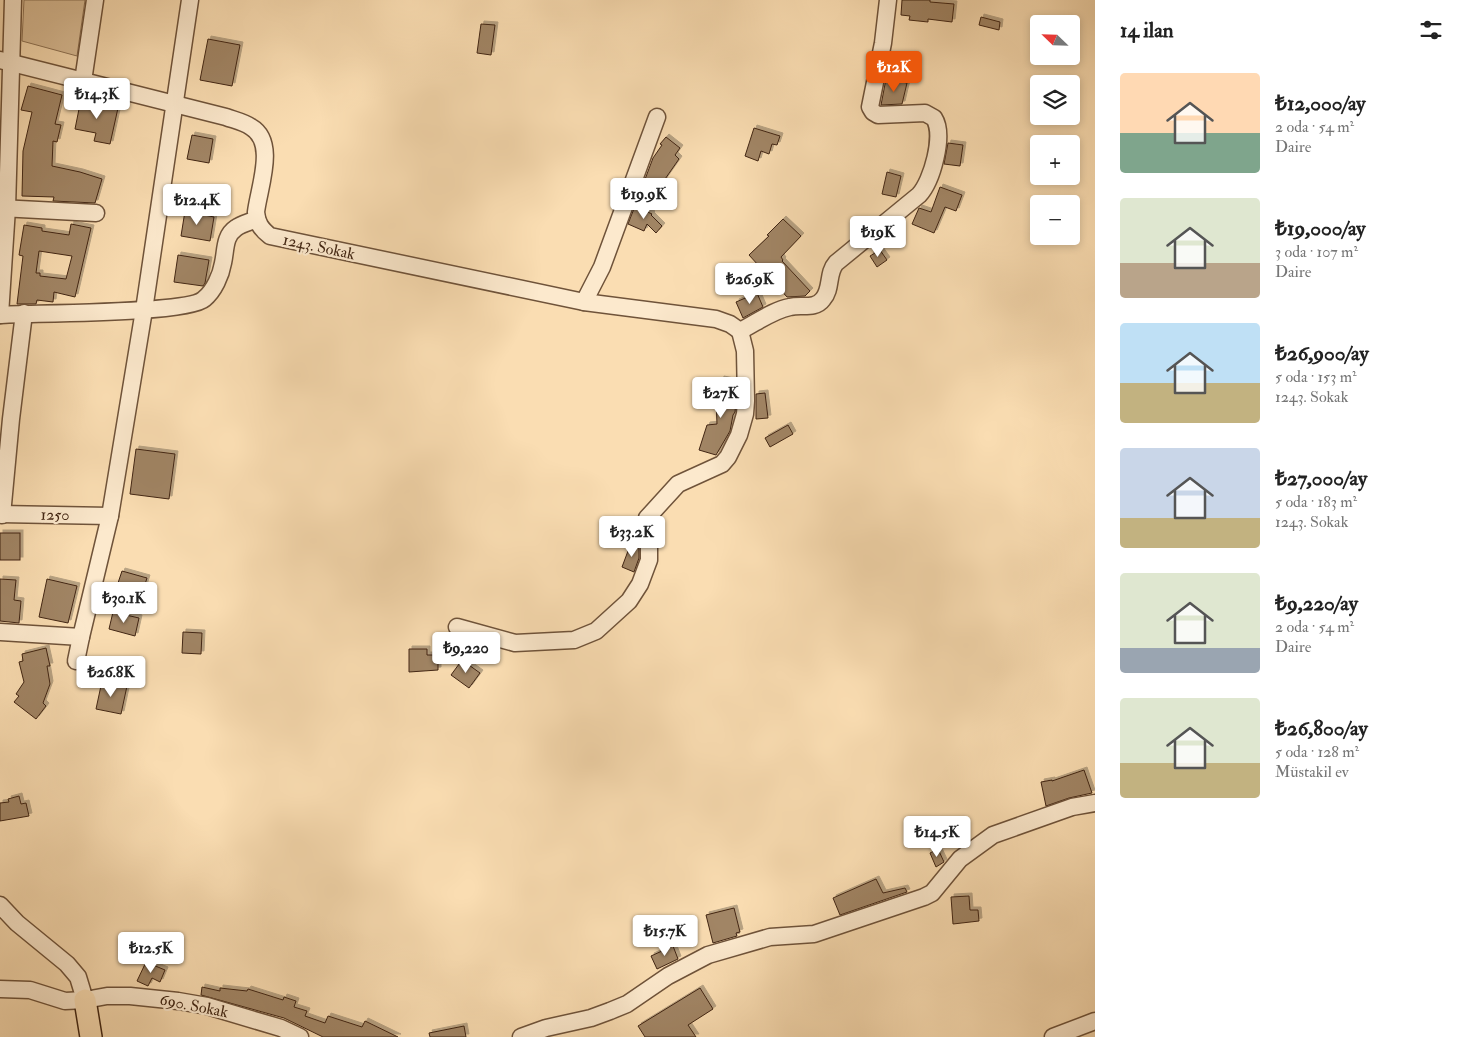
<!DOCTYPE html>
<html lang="tr">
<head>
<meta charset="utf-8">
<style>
  :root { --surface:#fff; --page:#f2f2f2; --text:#222; --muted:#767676; --accent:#ea580c }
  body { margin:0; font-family:"IM FELL Double Pica",serif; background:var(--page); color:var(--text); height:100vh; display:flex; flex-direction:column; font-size:19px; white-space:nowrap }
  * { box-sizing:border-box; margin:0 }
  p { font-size:16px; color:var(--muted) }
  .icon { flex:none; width:28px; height:28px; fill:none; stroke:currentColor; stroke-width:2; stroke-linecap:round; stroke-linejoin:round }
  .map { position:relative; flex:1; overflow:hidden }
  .drawer { display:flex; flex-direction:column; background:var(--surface); width:375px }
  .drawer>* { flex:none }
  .needle { width:32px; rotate:293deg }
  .controls { position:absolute; left:1030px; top:15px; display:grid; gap:10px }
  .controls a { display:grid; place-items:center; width:50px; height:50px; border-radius:5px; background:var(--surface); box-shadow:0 2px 8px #0003; font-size:25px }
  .price { position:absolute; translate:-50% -42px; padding:0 11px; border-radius:5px; background:#fff; color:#222; font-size:16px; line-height:32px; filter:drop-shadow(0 1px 2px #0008) }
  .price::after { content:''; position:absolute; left:50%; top:30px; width:15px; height:11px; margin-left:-8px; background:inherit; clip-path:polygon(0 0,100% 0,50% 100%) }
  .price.selected { background:var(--accent); color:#fff }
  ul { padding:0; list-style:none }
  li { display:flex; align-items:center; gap:15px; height:125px; padding:0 25px }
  li span { display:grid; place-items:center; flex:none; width:140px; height:100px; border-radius:5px; color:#555 }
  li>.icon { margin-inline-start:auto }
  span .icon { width:60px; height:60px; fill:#fffc; stroke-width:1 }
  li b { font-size:21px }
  h2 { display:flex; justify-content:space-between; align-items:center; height:60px; padding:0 25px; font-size:21px }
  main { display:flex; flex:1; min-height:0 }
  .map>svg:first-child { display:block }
  .green { fill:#dbbe97; stroke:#8e7254 }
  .building { fill:#a18565; stroke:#412512; fill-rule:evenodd; filter:url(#shadow) }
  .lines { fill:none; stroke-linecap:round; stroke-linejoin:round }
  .minor-casing { stroke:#6f533a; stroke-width:19 }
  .major-casing { stroke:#412512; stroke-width:24 }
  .minor { stroke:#fce9cd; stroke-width:16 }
  .major { stroke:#faddb2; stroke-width:21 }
  .labels { text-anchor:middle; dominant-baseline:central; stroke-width:4.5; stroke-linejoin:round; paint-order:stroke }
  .street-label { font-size:16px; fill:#412512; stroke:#fce9cd }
</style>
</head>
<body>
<main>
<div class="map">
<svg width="1095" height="1037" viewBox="0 0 1095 1037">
  <defs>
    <filter id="shadow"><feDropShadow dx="3" dy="-3" stdDeviation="0" flood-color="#0004"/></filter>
  </defs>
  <rect width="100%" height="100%" fill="#faddb2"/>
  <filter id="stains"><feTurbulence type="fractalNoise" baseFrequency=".004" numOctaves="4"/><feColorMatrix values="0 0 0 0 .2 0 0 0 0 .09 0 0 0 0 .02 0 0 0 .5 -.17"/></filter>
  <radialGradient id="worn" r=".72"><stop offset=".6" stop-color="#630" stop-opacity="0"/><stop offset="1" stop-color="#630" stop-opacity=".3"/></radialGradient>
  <path class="green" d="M24 0H85L77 56 22 41Z"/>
  <g class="building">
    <path d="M902 0H930V2L954 4 952 22 928 19V22L909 20 910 16 901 15Z"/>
    <path d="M981 17 1000 22 999 30 979 25Z"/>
    <path d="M481 24 495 25 491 55 477 53Z"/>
    <path d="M208 39 240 45 232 86 200 80Z"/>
    <path d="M886 79 907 83 902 104 881 105Z"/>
    <path d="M28 86 62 95 55 124 61 125 57 142 53 141 52 166 80 172 102 179 95 203 53 201 54 197 22 196 23 151 32 112 21 110Z"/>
    <path d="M81 99 118 108 110 144 94 141 96 133 75 129Z"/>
    <path d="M754 128 780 136 777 145 772 144 769 154 761 151 758 161 745 156Z"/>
    <path d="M192 135 213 139 209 163 187 159Z"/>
    <path d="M666 137 680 148 675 155 679 159 656 192 644 182 653 158 662 145 660 144Z"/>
    <path d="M948 143 963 145 960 166 944 164Z"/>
    <path d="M887 172 901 176 896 197 882 194Z"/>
    <path d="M940 187 962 195 956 211 945 207 934 233 912 224 919 208 931 212Z"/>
    <path d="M635 206 652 214 651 215 662 226 656 233 647 224 644 231 628 224Z"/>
    <path d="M185 211 214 217 210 241 181 236Z"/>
    <path d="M783 219 801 236 781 257 783 260 782 261 810 291 805 296 787 297 749 255 769 236 767 235Z"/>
    <path d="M71 224 91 228 75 297 54 292 53 302 37 300 36 304H17L23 256 19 255 24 225 42 228V231L69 235ZM39 251 72 256 66 279 40 276V273H36Z"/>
    <path d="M880 250 887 260 877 267 870 256Z"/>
    <path d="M178 255 209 260 205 283 203 286 174 282Z"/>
    <path d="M757 293 763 307 743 318 736 302Z"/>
    <path d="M721 379 736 382V401L735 412 733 415 730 431 716 455 699 450 707 425 717 424 716 399H720V385Z"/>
    <path d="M765 393 768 418 756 419V394Z"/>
    <path d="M788 425 793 434 770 447 765 438Z"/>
    <path d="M136 449 175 454 169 499 130 494Z"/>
    <rect x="0" y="533" width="20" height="27"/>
    <path d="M631 543 638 546 639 549V558L634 572 622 567Z"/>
    <path d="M122 571 147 578 141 597 116 589Z"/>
    <path d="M0 579 16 580 14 600 21 601 19 623 0 621Z"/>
    <path d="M47 579 77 586 68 623 39 617Z"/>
    <path d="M113 612 139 618 135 636 109 629Z"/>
    <path d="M183 632 202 633 201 654 182 653Z"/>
    <path d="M46 648 50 666H47L50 684 43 703 46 706 36 719 14 702 19 696 16 694 24 682 19 662 23 661 22 654Z"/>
    <path d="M409 649H427V655H438V670L409 672Z"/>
    <path d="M462 660 480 673 469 688 451 675Z"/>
    <path d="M102 681 127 686 121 714 96 709Z"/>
    <path d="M1084 770 1092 793 1069 798 1046 806 1041 782 1052 780V781Z"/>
    <path d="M19 796 21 804 26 803 29 816 0 821V803L9 802 8 799Z"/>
    <path d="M938 849 944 862 936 867 930 853Z"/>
    <path d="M876 879 883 893 905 888 907 892 840 915 833 898Z"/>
    <path d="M969 896 970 910H978L979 921 953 924 951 897Z"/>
    <path d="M734 908 740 932 736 933 737 936 713 943 706 915Z"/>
    <path d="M673 946 678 959 657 969 651 956Z"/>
    <path d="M146 962 165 970 160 982 152 978 148 986 137 981Z"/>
    <path d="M202 987 220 991V988L247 991 248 989 283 1000 284 997 296 1001 294 1007 307 1011 305 1016 325 1023 328 1016 362 1027 365 1021 398 1037H323L284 1018 201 995Z"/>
    <path d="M700 988 713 1009 688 1025 696 1037H645L638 1026Z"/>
    <path d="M464 1026 466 1037H430L429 1033Z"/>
  </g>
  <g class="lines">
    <g class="minor-casing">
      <g id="minor">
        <path d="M0 60 226 117C234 120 244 122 251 127 277 142 259 187 256 212 257 223 261 229 270 236L584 302 716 319 730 324 740 331"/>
        <path d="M83 81 95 0"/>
        <path d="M0 208 96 213"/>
        <path d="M584 302 602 267 657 117"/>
        <path d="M0 315 7 208 13 0"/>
        <path d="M0 315C32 313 188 314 204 299 214 291 221 275 223 263 226 250 224 236 236 228 241 224 250 222 257 219"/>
        <path d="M740 331C756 323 773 310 790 307 801 304 815 310 823 299 832 289 827 273 836 263L919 195C932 181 945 135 934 118L925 113 878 115 873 112 870 107 883 43 888 0"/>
        <path d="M0 514 110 516"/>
        <path d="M2 515 11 419 24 313"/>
        <path d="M457 627 515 643 574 640 596 631 629 601 640 584 649 560V548L645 528 647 518 678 484 722 464 728 457 739 435 745 414 746 401 745 351 740 331"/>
        <path d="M0 632 81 637 110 516 144 310 190 0"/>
        <path d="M76 661 81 637"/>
        <path d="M0 905 17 923 67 964 78 977 85 1000"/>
        <path d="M0 989 30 990 65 1001 85 1000 107 996H130L178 1001 207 1006 281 1028 300 1037"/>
        <path d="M521 1037 546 1028 591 1018 610 1011 627 1004 668 976 708 955 770 937 814 934 924 897 932 893 960 859 993 835 1072 807 1095 803"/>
        <path d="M1053 1037 1095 1021"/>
      </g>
    </g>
    <g class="major-casing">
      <path id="major" d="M85 1000 91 1037"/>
    </g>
    <use href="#minor" class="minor"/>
    <use href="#major" class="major"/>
  </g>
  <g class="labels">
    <g class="street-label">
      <text transform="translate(319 247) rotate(12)">1243. Sokak</text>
      <text transform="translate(55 515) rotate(1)">1250</text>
      <text transform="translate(194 1006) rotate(11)">690. Sokak</text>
    </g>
  </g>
  <rect width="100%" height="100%" filter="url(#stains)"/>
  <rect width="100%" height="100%" fill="url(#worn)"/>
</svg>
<div class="controls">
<a><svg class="needle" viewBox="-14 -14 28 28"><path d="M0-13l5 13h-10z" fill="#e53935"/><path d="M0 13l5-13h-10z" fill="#767676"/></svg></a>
<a><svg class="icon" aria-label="layers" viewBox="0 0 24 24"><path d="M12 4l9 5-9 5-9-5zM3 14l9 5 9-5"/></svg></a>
<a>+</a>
<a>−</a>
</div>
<b class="price selected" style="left:894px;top:93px">₺12K</b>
<b class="price" style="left:97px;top:120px">₺14.3K</b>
<b class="price" style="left:644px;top:220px">₺19.9K</b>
<b class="price" style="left:197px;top:226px">₺12.4K</b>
<b class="price" style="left:878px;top:258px">₺19K</b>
<b class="price" style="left:750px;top:305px">₺26.9K</b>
<b class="price" style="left:721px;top:419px">₺27K</b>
<b class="price" style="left:632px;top:558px">₺33.2K</b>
<b class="price" style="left:124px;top:624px">₺30.1K</b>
<b class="price" style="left:466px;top:674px">₺9,220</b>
<b class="price" style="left:111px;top:698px">₺26.8K</b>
<b class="price" style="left:937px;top:858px">₺14.5K</b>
<b class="price" style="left:665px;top:957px">₺15.7K</b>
<b class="price" style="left:151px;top:974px">₺12.5K</b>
</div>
<section class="drawer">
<h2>14 ilan<svg class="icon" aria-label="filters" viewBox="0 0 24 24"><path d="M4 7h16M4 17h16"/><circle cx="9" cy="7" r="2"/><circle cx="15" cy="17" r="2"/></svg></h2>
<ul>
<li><span style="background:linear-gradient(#ffd9b3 60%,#7fa58c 0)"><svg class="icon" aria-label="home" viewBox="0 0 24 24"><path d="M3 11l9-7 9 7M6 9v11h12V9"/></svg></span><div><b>₺12,000/ay</b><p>2 oda · 54 m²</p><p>Daire</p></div></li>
<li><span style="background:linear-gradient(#dfe7d0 65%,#b9a48a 0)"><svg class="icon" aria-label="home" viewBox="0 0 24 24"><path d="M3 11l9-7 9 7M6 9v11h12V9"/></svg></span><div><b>₺19,000/ay</b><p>3 oda · 107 m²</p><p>Daire</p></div></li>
<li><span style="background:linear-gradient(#bfe0f5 60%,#c2b280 0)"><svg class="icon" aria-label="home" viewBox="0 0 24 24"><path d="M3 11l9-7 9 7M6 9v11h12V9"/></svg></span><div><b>₺26,900/ay</b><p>5 oda · 153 m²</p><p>1243. Sokak</p></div></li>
<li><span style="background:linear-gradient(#c9d6e8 70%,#c2b280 0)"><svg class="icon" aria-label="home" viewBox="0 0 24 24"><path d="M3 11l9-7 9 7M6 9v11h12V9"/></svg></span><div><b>₺27,000/ay</b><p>5 oda · 183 m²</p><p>1243. Sokak</p></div></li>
<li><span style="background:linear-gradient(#dfe7d0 75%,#9aa5b1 0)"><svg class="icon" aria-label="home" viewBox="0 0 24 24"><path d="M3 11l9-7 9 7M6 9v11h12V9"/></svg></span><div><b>₺9,220/ay</b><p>2 oda · 54 m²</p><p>Daire</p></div></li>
<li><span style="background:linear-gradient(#dfe7d0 65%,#c2b280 0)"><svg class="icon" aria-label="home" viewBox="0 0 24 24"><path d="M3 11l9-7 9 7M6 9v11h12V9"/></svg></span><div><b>₺26,800/ay</b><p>5 oda · 128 m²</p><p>Müstakil ev</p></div></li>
</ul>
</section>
</main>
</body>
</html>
